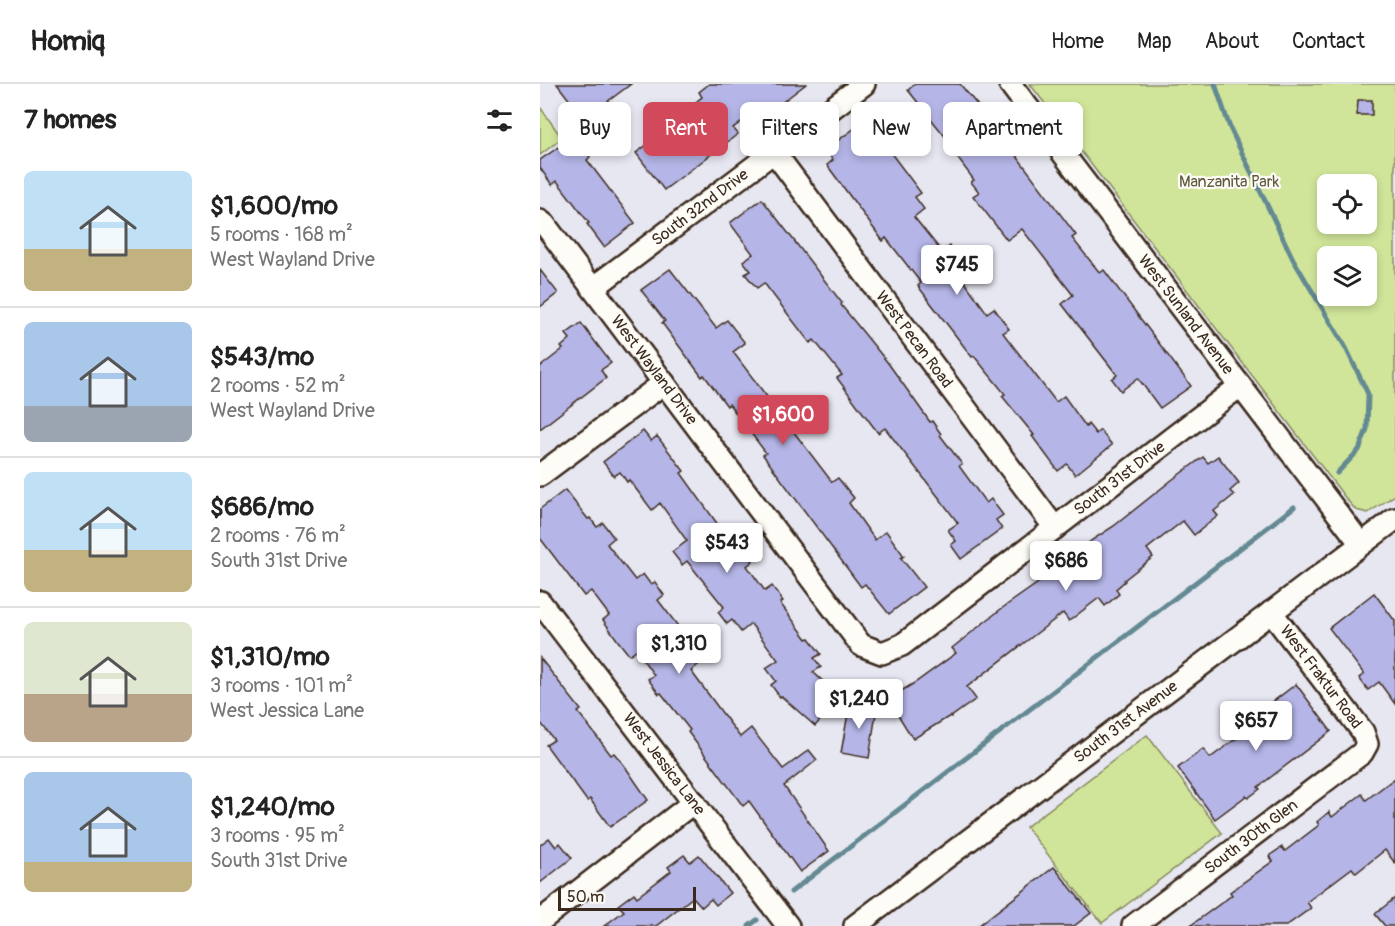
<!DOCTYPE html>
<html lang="en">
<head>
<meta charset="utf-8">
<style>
  :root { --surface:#fff; --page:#f2f2f2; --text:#222; --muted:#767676; --line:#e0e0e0; --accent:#d1495b }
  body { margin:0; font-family:Pangolin,sans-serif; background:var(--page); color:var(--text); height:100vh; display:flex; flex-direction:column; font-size:22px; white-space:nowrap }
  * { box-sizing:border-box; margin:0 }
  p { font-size:20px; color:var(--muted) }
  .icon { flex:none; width:33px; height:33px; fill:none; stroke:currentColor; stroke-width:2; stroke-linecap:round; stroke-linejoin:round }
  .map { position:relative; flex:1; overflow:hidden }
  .panel { display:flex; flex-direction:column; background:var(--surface); width:540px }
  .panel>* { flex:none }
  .top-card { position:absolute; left:18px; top:18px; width:570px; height:54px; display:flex; gap:12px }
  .controls { position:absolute; left:777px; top:90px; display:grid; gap:12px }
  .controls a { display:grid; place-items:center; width:60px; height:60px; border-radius:9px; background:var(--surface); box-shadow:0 3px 9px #0003; font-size:30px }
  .scale { position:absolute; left:18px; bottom:15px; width:138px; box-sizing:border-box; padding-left:6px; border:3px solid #3b2a1e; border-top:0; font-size:16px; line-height:21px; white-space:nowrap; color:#3b2a1e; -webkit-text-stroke:4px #fdfcf7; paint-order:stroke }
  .price { position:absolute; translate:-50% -51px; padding:0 14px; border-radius:6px; background:#fff; color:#222; font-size:20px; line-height:39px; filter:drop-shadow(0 2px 3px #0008) }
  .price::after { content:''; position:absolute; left:50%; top:36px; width:18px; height:14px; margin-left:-9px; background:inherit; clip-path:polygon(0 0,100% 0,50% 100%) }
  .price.active { background:var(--accent); color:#fff }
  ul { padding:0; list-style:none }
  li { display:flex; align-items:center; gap:18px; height:150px; padding:0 24px }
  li+li { border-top:2px solid var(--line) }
  li span { display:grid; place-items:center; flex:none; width:168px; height:120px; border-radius:9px; color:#555 }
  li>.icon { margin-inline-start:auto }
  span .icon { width:72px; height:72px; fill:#fffc; stroke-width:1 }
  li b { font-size:26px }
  h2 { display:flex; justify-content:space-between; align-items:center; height:72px; padding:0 24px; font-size:26px }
  .chip { padding:0 21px; border-radius:9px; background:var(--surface); box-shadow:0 3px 9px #0003; font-size:21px; line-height:54px }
  .chip.active { background:var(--accent); color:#fff }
  header { display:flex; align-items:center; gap:36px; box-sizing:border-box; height:84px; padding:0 30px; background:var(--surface); border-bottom:2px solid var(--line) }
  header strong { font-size:28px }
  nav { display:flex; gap:33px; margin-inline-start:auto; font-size:21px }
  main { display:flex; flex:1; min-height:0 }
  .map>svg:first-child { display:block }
  .green { fill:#d0e59a; stroke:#86885c; stroke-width:1.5; fill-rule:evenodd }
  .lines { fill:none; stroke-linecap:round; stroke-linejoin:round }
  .stream { stroke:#648992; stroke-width:5 }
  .building { fill:#b5b5e7; stroke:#3b2a1e; stroke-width:1.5 }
  .minor-casing { stroke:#3b2a1e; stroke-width:26 }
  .minor { stroke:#fdfcf7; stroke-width:21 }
  .labels { text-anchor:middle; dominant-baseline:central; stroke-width:4.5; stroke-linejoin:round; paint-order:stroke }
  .park-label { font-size:16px; fill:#60593d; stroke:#fdfcf7 }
  .street-label { font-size:16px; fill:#3b2a1e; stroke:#fdfcf7 }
</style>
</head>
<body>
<header>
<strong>Homiq</strong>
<nav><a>Home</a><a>Map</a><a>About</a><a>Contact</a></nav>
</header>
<main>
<section class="panel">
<h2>7 homes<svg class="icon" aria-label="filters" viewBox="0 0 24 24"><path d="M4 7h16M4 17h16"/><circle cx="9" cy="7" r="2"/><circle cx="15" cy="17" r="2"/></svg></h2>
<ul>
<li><span style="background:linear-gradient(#bfe0f5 65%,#c2b280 0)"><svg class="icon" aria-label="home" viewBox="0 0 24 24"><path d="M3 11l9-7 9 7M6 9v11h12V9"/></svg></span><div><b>$1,600/mo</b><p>5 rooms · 168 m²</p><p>West Wayland Drive</p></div></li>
<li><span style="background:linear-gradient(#a9c7e8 70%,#9aa5b1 0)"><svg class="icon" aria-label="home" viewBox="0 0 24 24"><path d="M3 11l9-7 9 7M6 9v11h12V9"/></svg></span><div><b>$543/mo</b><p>2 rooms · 52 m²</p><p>West Wayland Drive</p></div></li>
<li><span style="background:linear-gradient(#bfe0f5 65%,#c2b280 0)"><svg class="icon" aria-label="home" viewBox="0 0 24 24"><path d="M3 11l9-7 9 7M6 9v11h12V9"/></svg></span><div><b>$686/mo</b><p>2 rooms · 76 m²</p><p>South 31st Drive</p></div></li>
<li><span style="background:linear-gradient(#dfe7d0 60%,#b9a48a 0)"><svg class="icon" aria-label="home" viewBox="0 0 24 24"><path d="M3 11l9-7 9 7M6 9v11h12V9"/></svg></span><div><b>$1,310/mo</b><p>3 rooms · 101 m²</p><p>West Jessica Lane</p></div></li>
<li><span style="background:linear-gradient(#a9c7e8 75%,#c2b280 0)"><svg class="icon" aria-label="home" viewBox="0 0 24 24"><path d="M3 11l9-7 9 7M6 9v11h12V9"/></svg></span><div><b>$1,240/mo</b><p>3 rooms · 95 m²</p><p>South 31st Drive</p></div></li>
</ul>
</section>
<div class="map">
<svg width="855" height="842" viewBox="0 0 855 842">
  <rect width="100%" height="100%" fill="#e7e7f2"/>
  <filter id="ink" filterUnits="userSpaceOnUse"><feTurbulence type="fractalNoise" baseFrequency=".0167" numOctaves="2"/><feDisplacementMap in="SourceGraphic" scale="12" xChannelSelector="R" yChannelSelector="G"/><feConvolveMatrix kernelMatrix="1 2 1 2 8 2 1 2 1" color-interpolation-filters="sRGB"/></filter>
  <g filter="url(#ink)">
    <g class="green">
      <path d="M490 0H855V411L828 429 816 426 807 416ZM788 100H826V140H788ZM788 172H826V212H788Z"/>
      <path d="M0 23 22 54 0 71Z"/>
      <path d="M607 651 682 749 562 839 486 743Z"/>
    </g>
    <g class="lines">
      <g class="stream">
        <path d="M675 0 690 44 753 175 806 264 828 310 827 345 819 366 797 389"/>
        <path d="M251 808 754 423"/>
        <path d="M209 842 217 836"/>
      </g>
    </g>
    <g class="building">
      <path d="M17 0H91L44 35Z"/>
      <path d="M169 0H266L224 32 219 25 193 44 198 50 124 106 96 69 126 47 124 45 154 23 152 21 162 13 159 8Z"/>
      <path d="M375 0H420L452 39 536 151 532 154 560 189 564 186 651 302 620 324 598 294 581 307 572 295 577 291 522 220 533 211 482 145 467 156 433 112 439 108 431 98 434 96 413 68 416 66 368 6Z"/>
      <path d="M818 16H832V31H817Z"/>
      <path d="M326 36 381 109 375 113 384 125 374 133 402 168 410 162 427 185 419 190 447 229 454 224 469 245 463 249 516 318 524 312 546 343 548 340 556 350 560 346 572 361 535 391 527 380 518 387 492 352 494 351 462 312 465 310 434 272 432 273 387 214 378 202 381 199 346 154 343 157 287 81 293 76 285 66Z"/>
      <path d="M35 52 50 73 47 76 95 139 64 163 47 140 49 139 17 97 12 101 0 84V76Z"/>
      <path d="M222 115 302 219 301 221 348 279 390 338 392 337 401 350 400 351 422 380 419 382 446 419 451 415 463 431 456 436 462 445 421 475 411 461 416 457 408 446 418 439 400 415 345 344 338 349 297 294 302 291 274 256 270 259 224 199 217 204 205 190 211 187 203 177 213 170 190 139Z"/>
      <path d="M130 185 176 244 187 236 205 259 193 268 292 398 298 394 314 414 309 419 335 456 346 447 364 472 361 474 384 503 349 530 325 500 321 503 223 371 226 369 189 320 187 322 164 291 162 293 122 239 125 237 101 206Z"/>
      <path d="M0 186 18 209 0 223Z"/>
      <path d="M41 239 71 279 61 286 66 294 0 345V283L23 265 21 263 30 255 26 250Z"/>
      <path d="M103 347 111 357 117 352 144 387 141 389 181 445 186 442 213 477 207 482 225 507 232 502 243 517 240 519 267 555 269 554 281 570 274 574 281 583 273 588 301 614 275 642 241 612 240 613 231 601 236 597 226 584 238 576 211 540 201 548 192 536 187 540 178 528 184 523 147 477 142 481 132 468 147 457 120 419 112 426 89 396 87 398 80 388 74 392 63 378Z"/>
      <path d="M678 372 699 399 690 407 694 411 674 427 678 432 654 451 643 437 607 465 613 473 584 496 585 497 576 505 579 510 565 522 559 514 529 537 523 529 427 603 436 615 411 633 410 632 373 655 348 615 376 598 416 569 412 564 461 525 508 492 552 456 574 442 633 395 663 373 668 379Z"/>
      <path d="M25 406 48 435 50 434 57 443 63 439 74 454 67 460 95 496 103 490 111 501 115 498 124 511 118 516 141 546 136 550 158 581 151 587 200 653 211 644 243 685 269 666 277 676 244 702 289 767 260 788 209 717 203 722 148 648 150 646 121 609 119 610 108 595 114 591 96 566 89 571 78 557 63 536 69 531 51 507 44 512 0 454V425Z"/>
      <path d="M834 509 855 537V620L839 598 828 606 819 594 824 590 789 544Z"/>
      <path d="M0 574 41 626 38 628 71 671 74 669 84 681 108 716 70 743 50 715 47 717 6 661 14 656 0 638Z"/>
      <path d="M756 600 791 647 718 703 720 705 708 714 706 712 675 735 638 684 663 665 670 674 705 648 701 642Z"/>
      <path d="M310 618 337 623 329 674 301 669Z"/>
      <path d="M855 694V779L845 766 816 789 812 784 767 818 771 824 746 842H650L692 811 690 808 733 777 729 772 742 763 745 767 779 741 777 738 789 728 792 733 822 710 826 716Z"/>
      <path d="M9 754 16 763 20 759 32 774 0 799V761Z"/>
      <path d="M144 771 150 778 159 771 190 809 176 821 171 815 162 823 153 813 116 842H64L84 827 78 821 94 809 97 813 131 787 128 783Z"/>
      <path d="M514 783 551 829 534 842H438Z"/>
      <path d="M855 814V842H845L835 830Z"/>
    </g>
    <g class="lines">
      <g class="minor-casing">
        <g id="minor">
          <path id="s1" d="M470 0 821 460"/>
          <path id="s2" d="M234 68 515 444"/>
          <path id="s3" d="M0 137 5 141 321 561 342 569 362 561 700 302"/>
          <path id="s4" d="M53 204 324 0"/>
          <path d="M0 391 124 299"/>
          <path id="s5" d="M0 518 248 842"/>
          <path d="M0 837 154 718"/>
          <path id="s6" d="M315 842 855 435"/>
          <path id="s7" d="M593 842 822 669 827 660 823 648 731 528"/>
        </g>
      </g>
      <use href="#minor" class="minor"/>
    </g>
  </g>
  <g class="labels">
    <g class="park-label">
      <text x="689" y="98">Manzanita Park</text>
    </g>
    <g class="street-label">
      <text stroke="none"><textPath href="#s4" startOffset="134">South 32nd Drive</textPath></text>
      <text stroke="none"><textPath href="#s1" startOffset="290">West Sunland Avenue</textPath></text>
      <text stroke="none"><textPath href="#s2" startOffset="234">West Pecan Road</textPath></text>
      <text stroke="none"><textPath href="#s3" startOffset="188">West Wayland Drive</textPath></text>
      <text stroke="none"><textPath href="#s3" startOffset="850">South 31st Drive</textPath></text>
      <text transform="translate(781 593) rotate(53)">West Fraktur Road</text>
      <text stroke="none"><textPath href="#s6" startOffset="339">South 31st Avenue</textPath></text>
      <text stroke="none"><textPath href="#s5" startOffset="204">West Jessica Lane</textPath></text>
      <text stroke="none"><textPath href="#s7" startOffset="148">South 30th Glen</textPath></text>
    </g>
  </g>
</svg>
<div class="controls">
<a><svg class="icon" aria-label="locate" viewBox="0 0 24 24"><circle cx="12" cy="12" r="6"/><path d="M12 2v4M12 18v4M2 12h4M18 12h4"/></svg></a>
<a><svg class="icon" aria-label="layers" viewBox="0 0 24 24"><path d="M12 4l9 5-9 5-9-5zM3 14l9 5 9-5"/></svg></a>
</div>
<div class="scale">50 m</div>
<b class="price" style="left:417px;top:212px">$745</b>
<b class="price active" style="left:243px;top:362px">$1,600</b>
<b class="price" style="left:187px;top:490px">$543</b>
<b class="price" style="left:526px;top:508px">$686</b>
<b class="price" style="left:139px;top:591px">$1,310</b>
<b class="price" style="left:319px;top:646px">$1,240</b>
<b class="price" style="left:716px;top:668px">$657</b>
<div class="top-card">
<a class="chip">Buy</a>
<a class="chip active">Rent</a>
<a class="chip">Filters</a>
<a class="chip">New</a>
<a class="chip">Apartment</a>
</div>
</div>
</main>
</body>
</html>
